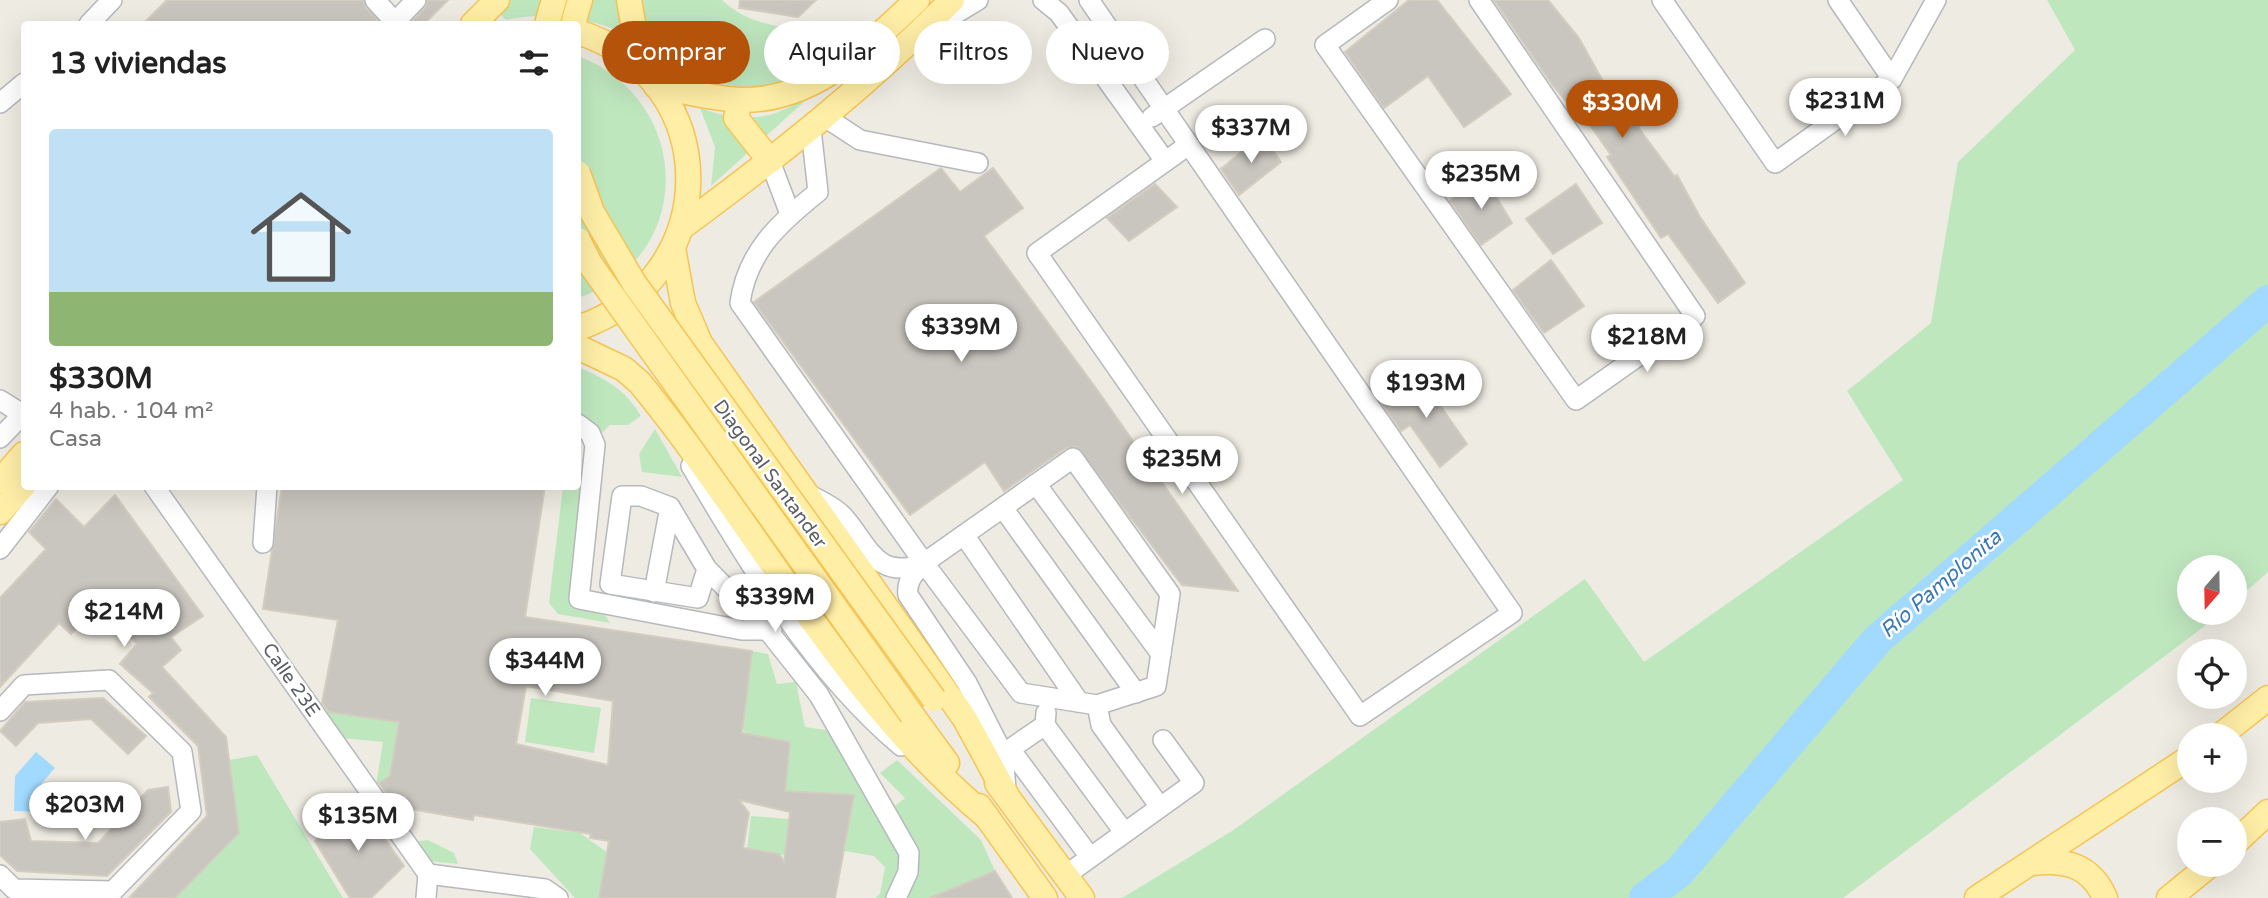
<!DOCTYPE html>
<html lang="es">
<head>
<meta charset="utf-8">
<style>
  :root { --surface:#fff; --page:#f6f6f6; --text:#222; --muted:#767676; --accent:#b45309 }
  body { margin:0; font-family:"Varela Round",sans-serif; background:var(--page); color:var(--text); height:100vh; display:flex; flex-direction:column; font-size:26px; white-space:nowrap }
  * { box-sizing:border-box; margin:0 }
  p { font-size:23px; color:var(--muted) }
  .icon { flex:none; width:38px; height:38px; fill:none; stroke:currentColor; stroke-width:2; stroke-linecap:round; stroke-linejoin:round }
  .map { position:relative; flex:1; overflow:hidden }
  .panel { position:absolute; left:21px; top:21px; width:560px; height:469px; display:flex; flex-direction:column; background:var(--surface); border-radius:7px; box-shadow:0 7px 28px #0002 }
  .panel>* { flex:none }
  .guide { position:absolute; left:602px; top:21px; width:665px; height:63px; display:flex; gap:14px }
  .needle { width:46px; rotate:200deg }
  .buttons { position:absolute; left:2177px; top:555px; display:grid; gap:14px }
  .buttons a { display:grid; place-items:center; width:70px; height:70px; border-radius:50%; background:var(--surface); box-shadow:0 7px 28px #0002; font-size:35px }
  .price { position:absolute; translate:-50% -60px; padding:0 16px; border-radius:24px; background:#fff; color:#222; font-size:23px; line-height:46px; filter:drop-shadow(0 2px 4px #0008) }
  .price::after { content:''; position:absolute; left:50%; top:42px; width:21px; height:16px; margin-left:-10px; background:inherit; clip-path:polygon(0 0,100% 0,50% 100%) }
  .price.current { background:var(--accent); color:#fff }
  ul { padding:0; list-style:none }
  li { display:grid; align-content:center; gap:14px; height:371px; padding:0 28px }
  li span { display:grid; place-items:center; height:217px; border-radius:7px; color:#555 }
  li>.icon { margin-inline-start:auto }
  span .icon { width:126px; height:126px; fill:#fffc; stroke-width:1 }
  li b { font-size:30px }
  h2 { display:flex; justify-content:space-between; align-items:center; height:84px; padding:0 28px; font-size:30px }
  .tag { padding:0 24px; border-radius:32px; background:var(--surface); box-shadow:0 7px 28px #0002; font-size:24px; line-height:63px }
  .tag.current { background:var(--accent); color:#fff }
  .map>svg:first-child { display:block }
  .green { fill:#bfe7be }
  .water { fill:#a1d9ff }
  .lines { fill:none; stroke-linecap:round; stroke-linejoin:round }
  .river { stroke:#a1d9ff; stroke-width:32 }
  .building { fill:#c9c6bf; stroke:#d3cdc0; stroke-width:2; fill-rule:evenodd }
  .minor-casing { stroke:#b5b9bd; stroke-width:22 }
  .major-casing { stroke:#f6c453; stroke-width:27 }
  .minor { stroke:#fff; stroke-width:19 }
  .major { stroke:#ffeea6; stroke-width:24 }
  .major-bridge-casing { stroke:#f6c453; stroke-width:27; stroke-linecap:butt }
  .major-bridge { stroke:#ffeea6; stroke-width:24 }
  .labels { text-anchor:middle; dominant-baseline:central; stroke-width:5; stroke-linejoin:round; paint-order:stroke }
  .street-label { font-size:19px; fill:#5b5f64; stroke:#fff }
  .water-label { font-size:21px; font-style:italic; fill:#3b79b5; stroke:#fff }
</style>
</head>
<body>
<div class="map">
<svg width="2268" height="898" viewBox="0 0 2268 898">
  <rect width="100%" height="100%" fill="#eeebe2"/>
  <g class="green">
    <path d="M510 0H620L625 33C589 18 544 11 506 20L499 13Z"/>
    <path d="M640 0H722C757 34 814 29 861 32L865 47C840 58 812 76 786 83 721 98 654 69 640 0Z"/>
    <path d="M2047 0H2268V572L2235 601V567H2189V612L2222 613 1843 898H1122L1232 831 1585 579 1644 662 1903 480 1847 391 1931 323 1958 162 2075 50Z"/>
    <path d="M578 56C693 100 697 257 578 298Z"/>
    <path d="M818 89 711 186 715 147 700 108C748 126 778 119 818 89Z"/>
    <path d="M578 367C606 379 625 389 641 416L628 425H610L592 442 578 418Z"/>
    <path d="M655 429 682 477 642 472 639 454Z"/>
    <path d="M578 472 589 475 575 588 590 592 610 623 558 614 549 603 563 487 578 486Z"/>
    <path d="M752 651 768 654 777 684 796 682 805 727 826 730 878 799 907 852 894 898H875L880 894 885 867 874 856 845 851 853 795 785 791 790 742 746 734 743 729Z"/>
    <path d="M531 698 601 708 594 753 525 742Z"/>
    <path d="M321 711 399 722 390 776 376 785 383 742 332 737Z"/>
    <path d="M257 755 343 898H175L239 833 229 760Z"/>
    <path d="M897 760 981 840 995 871 935 898H899L911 875 891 809 905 798 880 773Z"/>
    <path d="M751 816 789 819 785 855 747 850Z"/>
    <path d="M534 827 580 833 608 853 599 898H575L530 849Z"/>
    <path d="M428 840 454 853 458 864 429 861 411 842Z"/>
  </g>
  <path class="water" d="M36 752 55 768 41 784 40 812 14 811 15 776Z"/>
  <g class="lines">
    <path class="river" d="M1645 898 1679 872 1877 640 2268 301"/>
  </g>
  <g class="building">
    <path d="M167 0H363L366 8 381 24H143Z"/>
    <path d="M428 0H448L424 24H410L425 8Z"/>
    <path d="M740 0H816L798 17 739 8Z"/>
    <path d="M1409 0H1437L1511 94 1464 127 1428 76 1384 108 1345 52Z"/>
    <path d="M1494 0H1548L1579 38 1610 94 1618 88 1643 124 1638 127 1675 177 1677 175 1700 217 1745 283 1718 303 1668 234 1661 238 1607 157 1611 155 1575 104 1571 107 1553 86Z"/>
    <path d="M1262 135 1281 162 1239 195 1221 169Z"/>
    <path d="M941 168 960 192 993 168 1023 208 984 236 1098 391 1238 591 1182 585 1077 447 1066 448 1004 491 985 462 910 515 754 302Z"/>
    <path d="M1483 175 1512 223 1481 245 1450 201Z"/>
    <path d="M1155 184 1177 207 1129 241 1107 218Z"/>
    <path d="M1576 184 1602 223 1553 254 1526 219Z"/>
    <path d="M1551 260 1584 306 1544 333 1513 290Z"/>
    <path d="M1419 375 1467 444 1440 467 1410 425 1401 431 1383 405Z"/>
    <path d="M282 486H545L525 617 752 651 742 733 790 742 785 791 854 795 835 898H599L609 841 590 838 591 834 474 815 473 820 395 806 379 783 390 776 399 722 329 712 322 703 338 620 263 609ZM526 686 613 701 608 765 516 744ZM739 800 790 812 784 862 779 854 743 848 749 813Z"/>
    <path d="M115 495 203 616 171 637 181 650 162 667 226 737 239 833 175 898H129L207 816 198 746 149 697 153 693 120 664 137 644 99 605 71 634 59 623 0 687V598L46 549 29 532 56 499 84 527Z"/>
    <path d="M103 698 146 736 128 754 91 719 38 723 16 746 0 731 25 702Z"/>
    <path d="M168 787 171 812 107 876 17 871 0 855V822L25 819 31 841 98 843 148 790Z"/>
    <path d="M355 798 404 866 371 898H350L315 841Z"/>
    <path d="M995 871 1012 898H930Z"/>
  </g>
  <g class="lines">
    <g class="minor-casing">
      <g id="minor">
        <path d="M375 0 397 24"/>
        <path d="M1043 0 1059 13 1165 161"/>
        <path d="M1089 0 1512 613 1360 716 1037 253 1187 146"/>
        <path d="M1388 0 1325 45 1576 400 1695 316 1479 0"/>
        <path d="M1662 0 1775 163 1892 79 1936 0"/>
        <path d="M1838 0 1892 79"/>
        <path d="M395 22 416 0"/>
        <path d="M89 24 112 0"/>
        <path d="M935 26 978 0"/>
        <path d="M0 103 24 83"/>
        <path d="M825 117 860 140 978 163"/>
        <path d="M1152 117 1265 39"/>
        <path d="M811 129 818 192C779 223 747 252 740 303L924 563 1021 693 1097 705 1156 686 1170 594 1073 458 924 563C914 573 906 581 908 595L967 683 1003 754 1006 789"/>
        <path d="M770 161 790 214"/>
        <path d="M0 400 24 415"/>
        <path d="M578 424 590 433 595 445 579 599 742 630H772"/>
        <path d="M0 438 23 414"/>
        <path d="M691 466C748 563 814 673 901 746"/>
        <path d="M1036 484 1161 654"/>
        <path d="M154 486 428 874"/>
        <path d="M810 495C821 501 835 507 843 516 869 545 876 582 924 563"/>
        <path d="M1003 508 1136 693"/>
        <path d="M964 535 1079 702"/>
        <path d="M263 543 267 486"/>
        <path d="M0 549 49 486"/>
        <path d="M707 569 698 598 610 584 622 496H641L670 507 707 569 769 632 819 695 909 853 908 872 896 898"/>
        <path d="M654 592 670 507"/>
        <path d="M1097 705 1101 725 1160 807"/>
        <path d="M0 711 24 685 109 680 182 752 191 811 113 891 14 889 0 875"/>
        <path d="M1046 713 1045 725 1124 832"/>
        <path d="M1045 725 1010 749 1090 857"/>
        <path d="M428 874 545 889 558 898"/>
        <path d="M1066 875 1194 783 1163 740"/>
        <path d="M426 898 428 874"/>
      </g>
    </g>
    <g class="major-casing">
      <g id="major">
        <path d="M629 0 641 69"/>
        <path d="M473 24 497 0"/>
        <path d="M547 24 554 0"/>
        <path d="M573 24 580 0"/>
        <path d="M578 32C726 80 724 279 578 328"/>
        <path d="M656 86C684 91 714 99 742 100 814 101 868 46 917 0"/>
        <path d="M740 100 736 118 770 161"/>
        <path d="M682 227C777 157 869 84 952 0"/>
        <path d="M673 248 683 303 700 343 965 719 1007 796"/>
        <path d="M578 347 624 369 640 383C755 523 847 702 987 817"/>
        <path d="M0 481 24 454"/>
        <path d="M0 512 24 485"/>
        <path d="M912 715 947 763"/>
        <path d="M2221 735 2268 698"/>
        <path d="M997 783 1082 898"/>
        <path d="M979 806 1045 898"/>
        <path d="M2235 843 2268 812"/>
        <path d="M2032 863C2065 859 2091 865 2105 898"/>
        <path d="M1977 898 2189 758"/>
        <path d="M2169 898 2211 864"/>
      </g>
    </g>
    <use href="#minor" class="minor"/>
    <use href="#major" class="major"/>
    <g class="major-bridge-casing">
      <g id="major-bridge">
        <path d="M578 173 592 212 634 283 934 699"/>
        <path d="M578 240 590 264 912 715"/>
      </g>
    </g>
    <use href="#major-bridge" class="major-bridge"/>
  </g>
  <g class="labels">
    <g class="street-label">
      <text transform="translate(770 474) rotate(54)">Diagonal Santander</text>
      <text transform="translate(291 680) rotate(55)">Calle 23E</text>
    </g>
    <g class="water-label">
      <text transform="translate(1941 584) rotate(-41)">Río Pamplonita</text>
    </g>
  </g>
</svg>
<div class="buttons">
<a><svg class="needle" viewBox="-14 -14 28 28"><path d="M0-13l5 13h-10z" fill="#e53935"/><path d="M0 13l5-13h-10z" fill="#767676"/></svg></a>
<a><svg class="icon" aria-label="locate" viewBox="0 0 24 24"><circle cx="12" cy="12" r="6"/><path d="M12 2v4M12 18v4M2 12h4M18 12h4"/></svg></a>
<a>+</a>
<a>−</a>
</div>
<b class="price" style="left:1845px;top:138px">$231M</b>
<b class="price current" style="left:1622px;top:140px">$330M</b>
<b class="price" style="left:1251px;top:165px">$337M</b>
<b class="price" style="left:1481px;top:211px">$235M</b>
<b class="price" style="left:961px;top:364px">$339M</b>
<b class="price" style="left:1647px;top:374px">$218M</b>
<b class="price" style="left:1426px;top:420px">$193M</b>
<b class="price" style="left:1182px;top:496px">$235M</b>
<b class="price" style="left:775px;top:634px">$339M</b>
<b class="price" style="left:124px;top:649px">$214M</b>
<b class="price" style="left:545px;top:698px">$344M</b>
<b class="price" style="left:85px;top:842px">$203M</b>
<b class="price" style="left:358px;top:853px">$135M</b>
<div class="guide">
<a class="tag current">Comprar</a>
<a class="tag">Alquilar</a>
<a class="tag">Filtros</a>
<a class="tag">Nuevo</a>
</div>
<section class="panel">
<h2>13 viviendas<svg class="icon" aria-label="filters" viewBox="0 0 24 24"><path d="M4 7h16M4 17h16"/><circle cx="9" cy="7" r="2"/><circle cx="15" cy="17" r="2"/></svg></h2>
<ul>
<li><span style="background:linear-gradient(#bfe0f5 75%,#8fb573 0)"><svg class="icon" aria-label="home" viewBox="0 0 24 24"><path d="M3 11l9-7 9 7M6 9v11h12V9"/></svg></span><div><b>$330M</b><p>4 hab. · 104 m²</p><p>Casa</p></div></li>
</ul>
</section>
</div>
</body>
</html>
